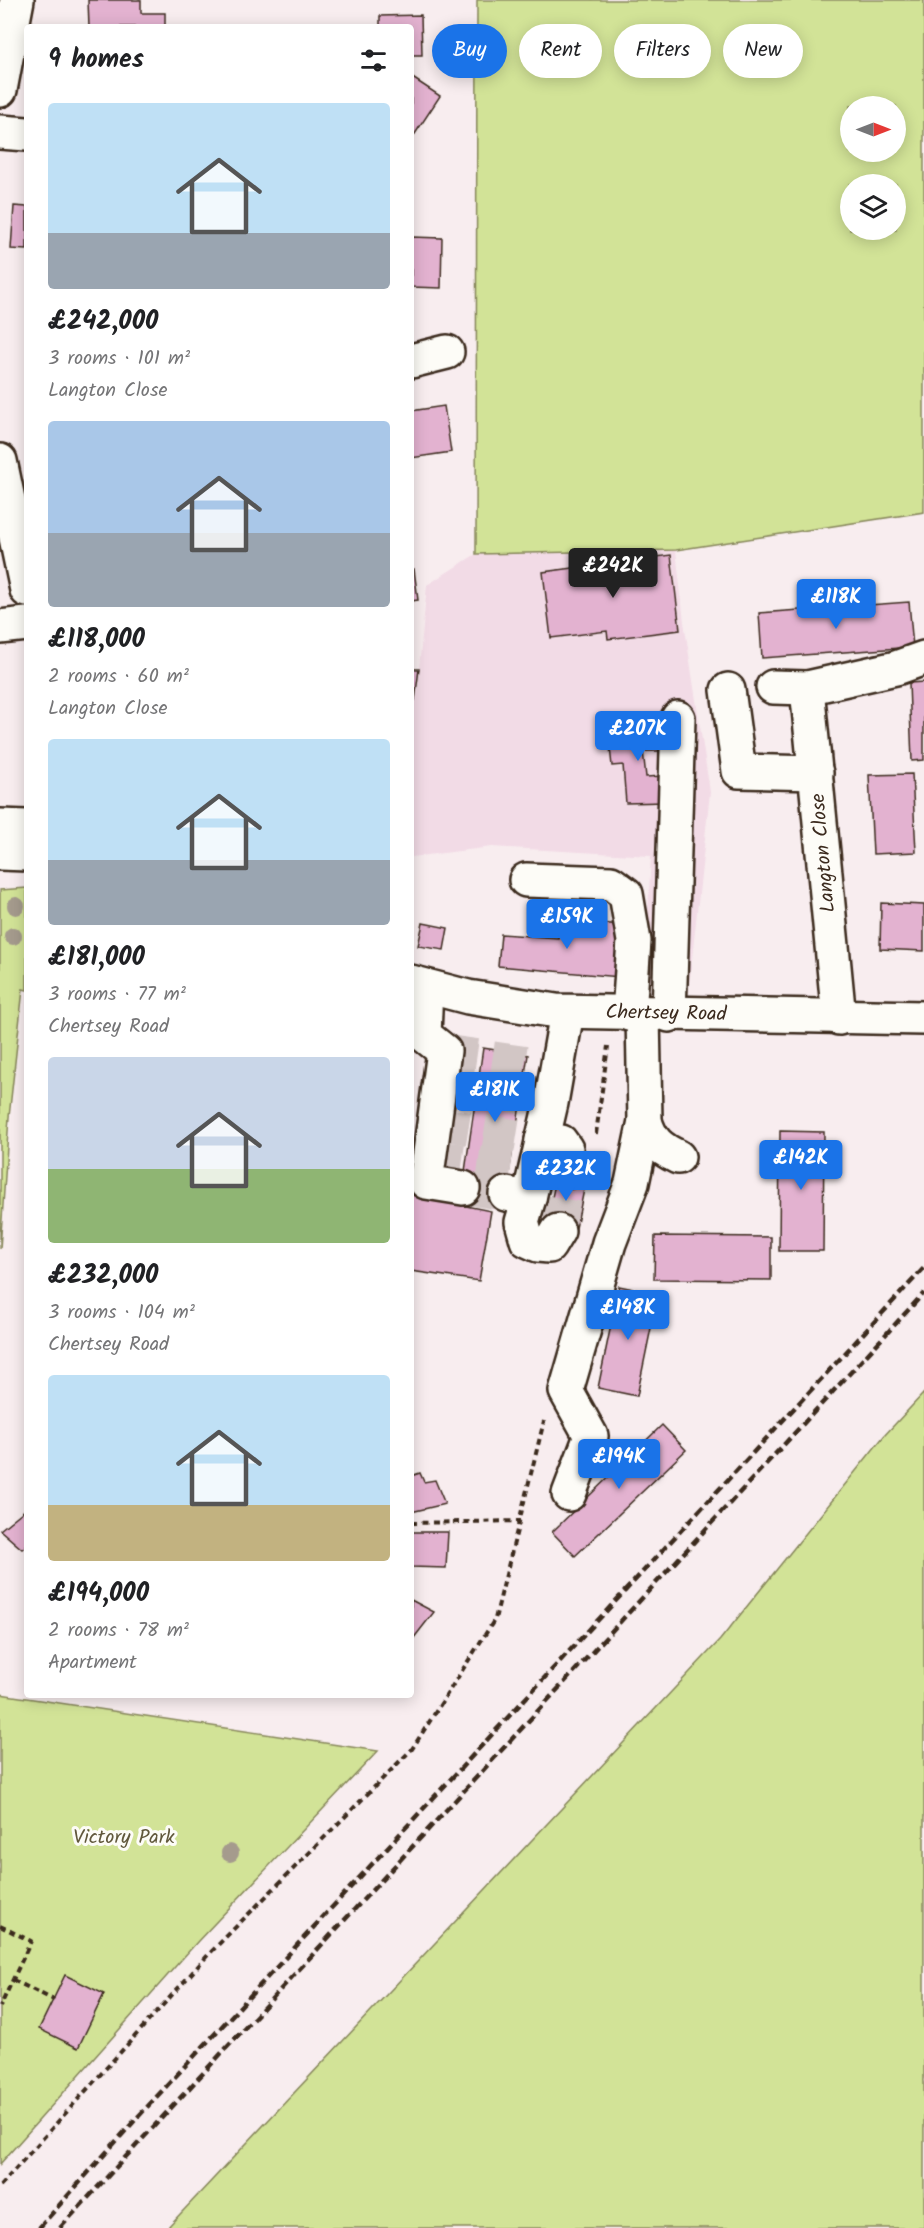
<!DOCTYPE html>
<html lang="en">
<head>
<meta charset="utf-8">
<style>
  :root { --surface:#fff; --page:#f6f6f6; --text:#202124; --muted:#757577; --accent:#1a73e8 }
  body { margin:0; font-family:Kalam,sans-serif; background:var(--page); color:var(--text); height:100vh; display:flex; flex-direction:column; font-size:22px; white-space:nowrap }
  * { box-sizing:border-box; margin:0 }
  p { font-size:20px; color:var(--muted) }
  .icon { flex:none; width:33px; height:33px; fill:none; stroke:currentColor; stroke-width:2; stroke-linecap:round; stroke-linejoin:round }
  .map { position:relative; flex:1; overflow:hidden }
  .details { position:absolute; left:24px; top:24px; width:390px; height:1674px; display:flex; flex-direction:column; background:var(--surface); border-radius:6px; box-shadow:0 3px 15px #0003 }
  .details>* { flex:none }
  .top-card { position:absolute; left:432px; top:24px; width:402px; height:54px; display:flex; gap:12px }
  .needle { width:39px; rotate:90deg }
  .fabs { position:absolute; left:840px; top:96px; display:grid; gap:12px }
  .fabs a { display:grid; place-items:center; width:66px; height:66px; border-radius:50%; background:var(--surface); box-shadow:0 3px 15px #0003; font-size:30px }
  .price { position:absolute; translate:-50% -51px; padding:0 14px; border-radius:6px; background:var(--accent); color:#fff; font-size:20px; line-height:39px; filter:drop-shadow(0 2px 3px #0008) }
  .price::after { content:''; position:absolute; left:50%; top:36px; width:18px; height:14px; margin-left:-9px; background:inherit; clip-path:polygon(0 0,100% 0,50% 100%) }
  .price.active { background:#222; color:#fff }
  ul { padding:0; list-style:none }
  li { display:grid; align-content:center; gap:12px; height:318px; padding:0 24px }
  li span { display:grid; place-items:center; height:186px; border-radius:6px; color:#555 }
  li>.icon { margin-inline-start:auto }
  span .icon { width:108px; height:108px; fill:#fffc; stroke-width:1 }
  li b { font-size:26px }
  h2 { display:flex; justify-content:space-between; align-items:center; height:72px; padding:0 24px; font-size:26px }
  .chip { padding:0 21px; border-radius:27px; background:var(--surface); box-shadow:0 3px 15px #0003; font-size:21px; line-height:54px }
  .chip.active { background:var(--accent); color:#fff }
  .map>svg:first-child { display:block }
  .built { fill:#f2dbe6 }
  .green { fill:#d2e397; stroke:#86865a; stroke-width:1.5; fill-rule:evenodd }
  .building { fill:#e3b2d0; stroke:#3b2a1e; stroke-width:1.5 }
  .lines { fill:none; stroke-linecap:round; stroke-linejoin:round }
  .minor-tunnel { stroke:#d2c6c5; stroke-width:33; stroke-dasharray:33 16; stroke-linecap:butt }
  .minor-casing { stroke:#3b2a1e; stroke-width:38 }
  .major-casing { stroke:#3b2a1e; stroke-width:38 }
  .path { stroke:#3b2a1e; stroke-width:4; stroke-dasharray:6 4.5; stroke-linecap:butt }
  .minor { stroke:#fdfcf7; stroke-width:33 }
  .major { stroke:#fdfcf7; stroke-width:33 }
  .rail { stroke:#3b2a1e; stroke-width:4.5; stroke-dasharray:9 4.5; stroke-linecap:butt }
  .tree { fill:#a59b8d }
  .labels { text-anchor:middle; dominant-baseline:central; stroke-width:6; stroke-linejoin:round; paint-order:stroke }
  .street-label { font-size:20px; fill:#3b2a1e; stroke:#fdfcf7 }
  .park-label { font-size:20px; fill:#61583c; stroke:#fdfcf7 }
</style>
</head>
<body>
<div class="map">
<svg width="924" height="2228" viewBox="0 0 924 2228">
  <rect width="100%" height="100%" fill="#f8edef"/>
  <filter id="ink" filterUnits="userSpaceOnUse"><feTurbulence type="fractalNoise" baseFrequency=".0167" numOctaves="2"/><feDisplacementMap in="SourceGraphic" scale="12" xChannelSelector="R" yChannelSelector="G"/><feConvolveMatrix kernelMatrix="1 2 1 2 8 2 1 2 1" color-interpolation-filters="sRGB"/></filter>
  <g filter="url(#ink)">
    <path class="built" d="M676 550 684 622 710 792 689 986 644 984 651 856 492 847 411 857V700L416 699 427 585 476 554Z"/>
    <g class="green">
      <path d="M477 0H924V512L676 550 476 554ZM896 106V152H850V106ZM896 184V230H850V184Z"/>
      <path d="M27 888V990L23 989 9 1117 0 1249V890Z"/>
      <path d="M924 1393V2228H167L720 1640 884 1436Z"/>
      <path d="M0 1694 378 1751 198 1941 0 2164Z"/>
    </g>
    <g class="building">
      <path d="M88 0H141V13H165V27H89Z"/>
      <path d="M421 15 422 55H411V27H380V16Z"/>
      <path d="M411 77 440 96 411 140Z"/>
      <path d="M14 206 27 207V250L11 249Z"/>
      <path d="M411 237 442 238 441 288 411 287Z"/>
      <path d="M444 406 451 452 411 458V411Z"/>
      <path d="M671 555 680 630 608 639 607 631 551 638 543 572Z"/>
      <path d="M414 569 418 600 411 601V570Z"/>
      <path d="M909 602 913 647 762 658 759 613Z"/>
      <path d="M411 669H419L415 700H411Z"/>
      <path d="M924 682V760L912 761 909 683Z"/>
      <path d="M662 726 664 751H643L646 777 664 776 665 802 626 803 623 765 612 766 608 728Z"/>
      <path d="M912 774 916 852 873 854 869 775Z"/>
      <path d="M881 903 924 905V951L880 949Z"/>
      <path d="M559 920 623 925 620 977 498 966 501 934 558 938Z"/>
      <path d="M423 923 448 928 444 950 418 946Z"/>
      <path d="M483 1048 528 1055 505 1199 462 1192Z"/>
      <path d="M780 1131 824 1132 823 1251H779Z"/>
      <path d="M558 1170 587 1175 575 1233 545 1229Z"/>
      <path d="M411 1195 491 1211 479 1281 411 1271Z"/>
      <path d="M655 1236 771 1237V1280L654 1279Z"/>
      <path d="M619 1286 658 1294 637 1396 598 1388Z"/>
      <path d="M662 1425 686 1450 575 1556 552 1532Z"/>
      <path d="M420 1473 424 1482 435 1480 445 1504 411 1512V1476Z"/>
      <path d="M27 1508V1545L22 1549 0 1530Z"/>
      <path d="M411 1532H448L446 1568 411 1567Z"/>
      <path d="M411 1600 434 1612 413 1639 411 1638Z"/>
      <path d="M65 1975 104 1994 78 2048 39 2029Z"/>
    </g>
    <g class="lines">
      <g class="minor-tunnel">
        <path d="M444 1051 556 1067"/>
        <path d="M440 1082 551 1103"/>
        <path d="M436 1123 542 1140"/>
        <path d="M430 1156 536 1169"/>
        <path d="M463 1188 506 1194"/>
        <path d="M558 1231 569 1171"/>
      </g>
      <g class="minor-casing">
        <g id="minor">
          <path d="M0 90 17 0"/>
          <path d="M0 132 27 134"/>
          <path d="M411 361 447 352"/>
          <path d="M0 461 27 590"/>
          <path d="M0 627 27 624"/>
          <path d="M773 687 807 688 896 668 924 658"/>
          <path d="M807 688 839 1018"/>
          <path d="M728 690 739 771 816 773"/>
          <path d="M526 880 611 883 626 894 634 941 629 1014"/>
          <path d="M426 987 424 1035 444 1051 426 1182 463 1188"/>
          <path d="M643 1014 645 1121C651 1141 659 1148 678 1157"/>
          <path d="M669 1015 678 718"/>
          <path d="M542 1140 561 1142 566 1149 569 1171"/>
          <path d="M506 1194 529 1198 551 1103 567 1012"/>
          <path d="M529 1198 522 1222 527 1240 538 1245 549 1246 558 1231"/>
          <path d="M569 1494 591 1436 566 1391 609 1243 632 1183 645 1121"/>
        </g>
      </g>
      <g class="major-casing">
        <g id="major">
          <path d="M0 826 27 827"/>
          <path d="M0 853 27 854"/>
          <path d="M411 982 468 997 556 1011 924 1018"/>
        </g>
      </g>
      <g class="path">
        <path d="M596 1134 608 1046"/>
        <path d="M411 1523 520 1521"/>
        <path d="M0 1926 31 1941 0 2007"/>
        <path d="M13 1980 54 2000"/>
        <path d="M0 2186 208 1955 412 1749 495 1619 544 1421"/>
      </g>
      <use href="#minor" class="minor"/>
      <use href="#major" class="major"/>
      <g class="rail">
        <path d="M39 2228 136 2119 924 1268"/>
        <path d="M60 2228 924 1293"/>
      </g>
    </g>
    <g class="tree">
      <circle cx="16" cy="906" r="9"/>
      <circle cx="13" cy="936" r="9"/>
      <circle cx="230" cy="1853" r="9"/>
    </g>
  </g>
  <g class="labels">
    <g class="street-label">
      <text transform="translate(824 853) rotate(-95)">Langton Close</text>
      <text transform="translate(666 1014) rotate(1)">Chertsey Road</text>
    </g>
    <g class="park-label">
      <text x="124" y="1838">Victory Park</text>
    </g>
  </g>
</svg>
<div class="fabs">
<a><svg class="needle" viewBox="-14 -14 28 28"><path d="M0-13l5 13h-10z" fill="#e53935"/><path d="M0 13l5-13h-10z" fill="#757577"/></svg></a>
<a><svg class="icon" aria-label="layers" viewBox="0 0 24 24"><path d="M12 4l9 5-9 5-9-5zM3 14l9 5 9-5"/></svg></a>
</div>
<b class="price active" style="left:613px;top:599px">£242K</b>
<b class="price" style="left:836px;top:630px">£118K</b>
<b class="price" style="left:638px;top:762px">£207K</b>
<b class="price" style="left:567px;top:950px">£159K</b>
<b class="price" style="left:495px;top:1123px">£181K</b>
<b class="price" style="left:801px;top:1191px">£142K</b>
<b class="price" style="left:566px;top:1202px">£232K</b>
<b class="price" style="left:628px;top:1341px">£148K</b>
<b class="price" style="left:619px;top:1490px">£194K</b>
<div class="top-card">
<a class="chip active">Buy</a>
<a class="chip">Rent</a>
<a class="chip">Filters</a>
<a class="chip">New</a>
</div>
<section class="details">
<h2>9 homes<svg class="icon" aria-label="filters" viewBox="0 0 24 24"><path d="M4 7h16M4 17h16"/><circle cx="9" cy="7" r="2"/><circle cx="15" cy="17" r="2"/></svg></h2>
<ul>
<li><span style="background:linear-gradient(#bfe0f5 70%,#9aa5b1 0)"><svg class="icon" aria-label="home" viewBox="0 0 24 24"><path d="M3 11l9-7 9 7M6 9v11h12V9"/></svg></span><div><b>£242,000</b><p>3 rooms · 101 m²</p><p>Langton Close</p></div></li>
<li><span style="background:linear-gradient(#a9c7e8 60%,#9aa5b1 0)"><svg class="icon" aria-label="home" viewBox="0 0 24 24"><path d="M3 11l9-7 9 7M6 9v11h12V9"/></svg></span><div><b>£118,000</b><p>2 rooms · 60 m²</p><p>Langton Close</p></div></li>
<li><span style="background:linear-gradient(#bfe0f5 65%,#9aa5b1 0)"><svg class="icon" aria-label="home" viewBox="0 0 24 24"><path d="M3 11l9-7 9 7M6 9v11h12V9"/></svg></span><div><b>£181,000</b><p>3 rooms · 77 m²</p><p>Chertsey Road</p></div></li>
<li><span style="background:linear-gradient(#c9d6e8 60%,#8fb573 0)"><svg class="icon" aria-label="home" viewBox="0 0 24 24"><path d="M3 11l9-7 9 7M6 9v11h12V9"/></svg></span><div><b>£232,000</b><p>3 rooms · 104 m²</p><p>Chertsey Road</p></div></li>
<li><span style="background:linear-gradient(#bfe0f5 70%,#c2b280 0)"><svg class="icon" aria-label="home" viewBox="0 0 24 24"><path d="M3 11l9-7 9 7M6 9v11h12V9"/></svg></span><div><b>£194,000</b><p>2 rooms · 78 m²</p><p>Apartment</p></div></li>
</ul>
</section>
</div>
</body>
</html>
